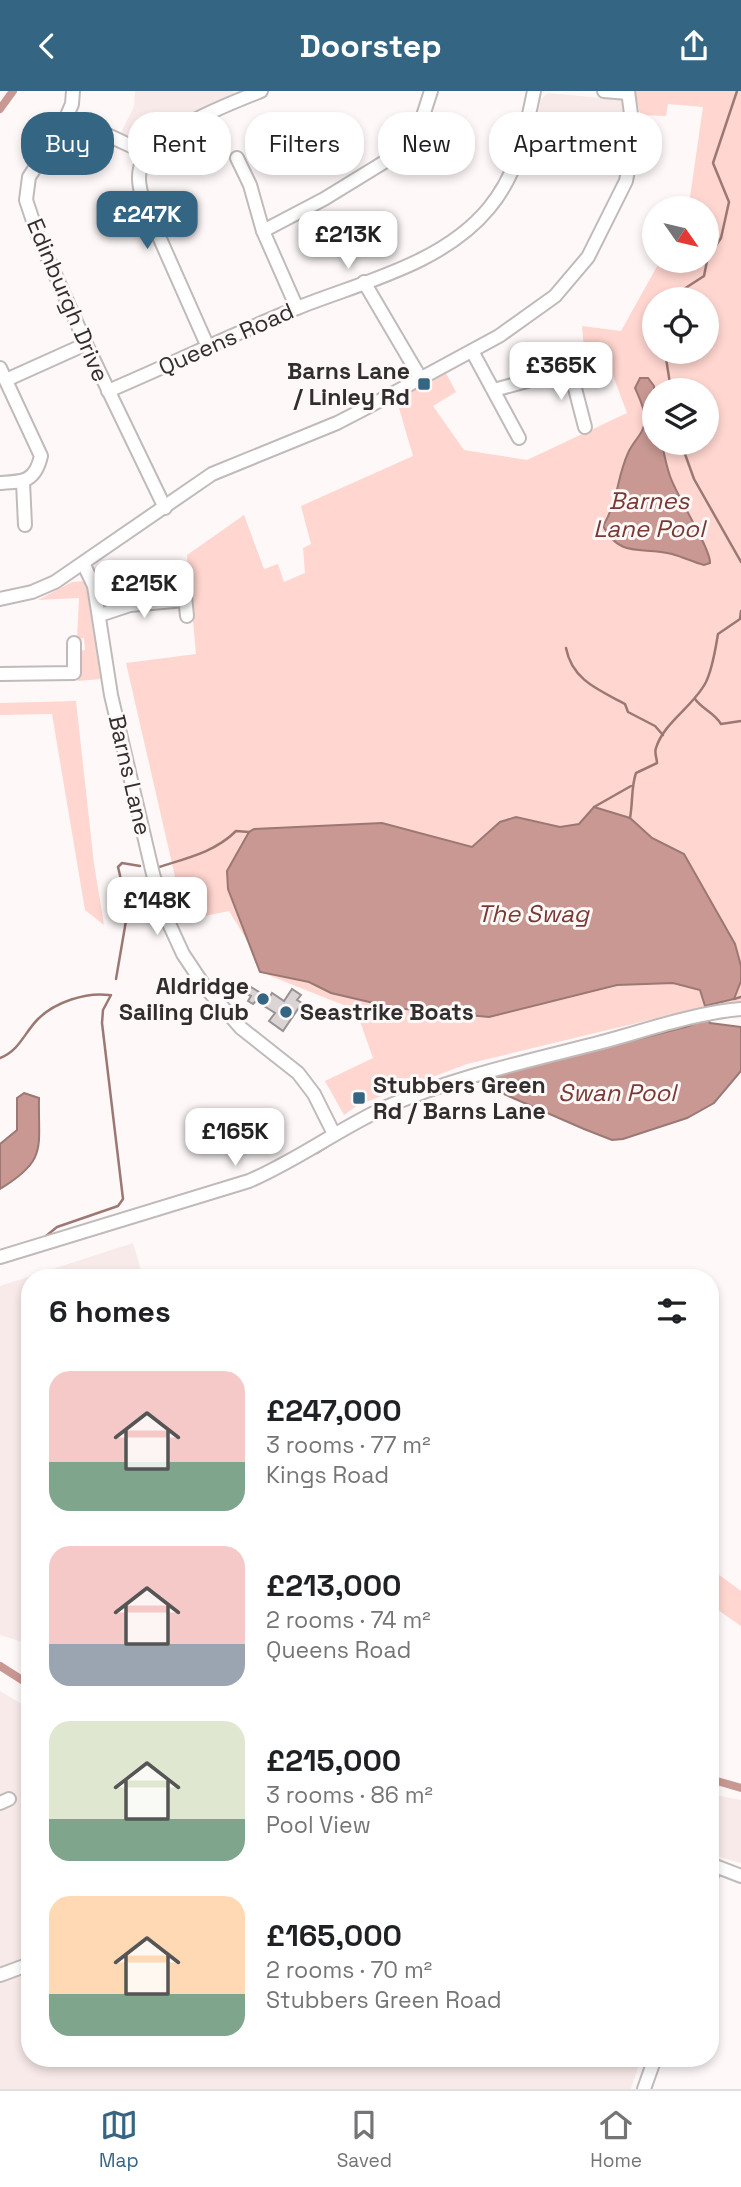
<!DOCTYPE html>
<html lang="en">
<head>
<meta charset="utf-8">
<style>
  :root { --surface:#fff; --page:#f2f2f2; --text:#202124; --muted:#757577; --line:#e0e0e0; --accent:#346583 }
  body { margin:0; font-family:"Space Grotesk",sans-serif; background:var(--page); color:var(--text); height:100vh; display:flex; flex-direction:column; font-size:26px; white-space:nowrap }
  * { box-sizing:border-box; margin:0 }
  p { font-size:23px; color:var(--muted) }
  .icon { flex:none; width:38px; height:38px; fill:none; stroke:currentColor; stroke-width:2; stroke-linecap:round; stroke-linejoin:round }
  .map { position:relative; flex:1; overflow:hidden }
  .details { position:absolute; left:21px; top:1178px; width:698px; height:798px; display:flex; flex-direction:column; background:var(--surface); border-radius:28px; box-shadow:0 4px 10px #0003 }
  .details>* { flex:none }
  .banner { position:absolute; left:21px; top:21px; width:700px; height:63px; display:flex; gap:14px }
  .needle { width:46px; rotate:124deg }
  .buttons { position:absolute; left:642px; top:105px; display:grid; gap:14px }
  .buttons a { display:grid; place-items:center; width:77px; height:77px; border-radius:50%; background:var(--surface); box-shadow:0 4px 10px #0003; font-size:35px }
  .price { position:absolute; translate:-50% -60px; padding:0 16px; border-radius:14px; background:#fff; color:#222; font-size:23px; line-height:46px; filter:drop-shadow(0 2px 4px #0008) }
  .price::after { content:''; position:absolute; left:50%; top:42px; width:21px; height:16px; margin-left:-10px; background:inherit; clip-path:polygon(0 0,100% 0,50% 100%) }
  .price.on { background:var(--accent); color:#fff }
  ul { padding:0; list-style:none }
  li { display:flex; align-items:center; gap:21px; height:175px; padding:0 28px }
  li span { display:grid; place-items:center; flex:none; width:196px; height:140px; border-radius:21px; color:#555 }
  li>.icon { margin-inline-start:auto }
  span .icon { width:84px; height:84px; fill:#fffc; stroke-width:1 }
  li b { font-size:30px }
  h2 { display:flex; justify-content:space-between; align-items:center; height:84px; padding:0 28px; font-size:30px }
  .chip { padding:0 24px; border-radius:28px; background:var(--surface); box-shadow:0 4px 10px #0003; font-size:24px; line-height:63px }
  .chip.on { background:var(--accent); color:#fff }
  header { display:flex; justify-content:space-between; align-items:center; height:91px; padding:0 28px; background:var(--accent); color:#fff; font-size:32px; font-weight:700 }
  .menu { display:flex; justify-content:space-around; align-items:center; height:98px; border-top:2px solid var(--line); background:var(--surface); font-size:19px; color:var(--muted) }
  .menu a { display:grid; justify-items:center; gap:4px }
  .menu .on { color:var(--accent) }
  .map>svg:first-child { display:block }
  .built { fill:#f8eae8 }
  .green { fill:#ffd6d0; fill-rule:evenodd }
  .water { fill:#c99892; stroke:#9b7874; stroke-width:2 }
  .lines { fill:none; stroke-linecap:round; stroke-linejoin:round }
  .stream { stroke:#9b7874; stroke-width:2.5 }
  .canal { stroke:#c99892; stroke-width:8 }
  .building { fill:#dad5d4; stroke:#979392; stroke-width:2 }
  .minor-casing { stroke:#c0bbba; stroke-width:16 }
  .minor { stroke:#fff; stroke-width:12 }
  .poi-dot { fill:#346583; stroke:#fef9f8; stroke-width:2.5 }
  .labels { text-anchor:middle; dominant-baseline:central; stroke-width:6; stroke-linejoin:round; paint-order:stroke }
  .street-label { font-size:23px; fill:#302e2e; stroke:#fef9f8 }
  .poi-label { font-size:23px; font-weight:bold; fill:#302e2e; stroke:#fef9f8; text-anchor:end }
  .water-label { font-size:24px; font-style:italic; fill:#783932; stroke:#fef9f8 }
</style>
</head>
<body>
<header><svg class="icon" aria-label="back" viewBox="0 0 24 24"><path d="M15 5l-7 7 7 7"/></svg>Doorstep<svg class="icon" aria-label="share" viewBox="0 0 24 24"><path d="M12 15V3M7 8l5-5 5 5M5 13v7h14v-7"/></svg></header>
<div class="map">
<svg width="741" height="1998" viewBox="0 0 741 1998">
  <rect width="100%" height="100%" fill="#fef9f8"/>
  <g class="built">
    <path d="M135 0H234L235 2 141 45 130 47 120 43 134 16Z"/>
    <path d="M548 2 624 9 627 59 534 49 541 8Z"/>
    <path d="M133 1152 143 1186H30V1557L22 1551 0 1544V1195Z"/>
    <path d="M0 1600 30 1618V1967H641L631 1998H0Z"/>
    <path d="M710 1703 741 1709V1772L711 1764Z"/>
  </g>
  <g class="green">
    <path d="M635 0H741V914L695 918 467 973 358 1014 344 1024 325 990 373 967 356 919 268 884 229 820 185 829 126 572 196 563 187 464 244 424 264 478 278 473 284 491 305 482 303 457 311 453 301 415 413 365 396 307 446 282 456 301 433 315 464 359 527 369 627 322 606 266 585 271 582 235 621 240 660 170H707V117H685L690 106 703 16 668 13 666 25 640 24ZM654 208H707V261H654ZM654 299H707V352H654Z"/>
    <path d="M85 490 91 499 101 588 78 590V560L85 559 84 547 77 548 79 507 38 509 72 491Z"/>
    <path d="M76 610 94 773 104 834 85 819 52 623 0 624V612Z"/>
    <path d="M710 1477 741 1500V1535L711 1514Z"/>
  </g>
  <g class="water">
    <path d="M640 287H648L654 295V352H662C664 363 666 374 670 385 676 404 711 458 710 472L704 474C693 471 683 466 672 463 642 455 620 468 603 435 619 408 616 389 628 362 633 350 645 342 645 328 645 318 639 306 635 297Z"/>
    <path d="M594 716 630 727 652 747 684 763 735 853 741 875V890L734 908 705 915 700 899 673 892 617 894 489 926 395 917 331 902 309 891 260 881 228 798 227 780 249 741 254 738 382 732 472 756 500 731 516 726 560 736 579 733Z"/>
    <path d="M708 927 710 932 741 936V980L714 1012 687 1027 623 1048 612 1049 584 1038 483 994 487 987 689 935Z"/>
    <path d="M24 1002 39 1007C38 1057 48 1069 0 1098V1053L17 1039V1007Z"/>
  </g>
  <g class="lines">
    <g class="stream">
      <path d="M707 168 721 147 729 111 713 72 737 0"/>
      <path d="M680 208 684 198 704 185 707 170"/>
      <path d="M665 261 671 299"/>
      <path d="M681 352 694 388 741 471"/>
      <path d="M566 557C572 589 599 599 625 613L628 621 655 635 663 644"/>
      <path d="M695 608C703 619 714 621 721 633L741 630"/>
      <path d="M594 716 631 695"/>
      <path d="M630 727C633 711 631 696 636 682L657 672C657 667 654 662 656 657 664 631 694 615 706 591 713 576 715 560 718 543L740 528 741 520"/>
      <path d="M159 776C187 767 215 761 236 740L249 741"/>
      <path d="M116 888 128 818 118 776 122 772 140 775"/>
      <path d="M734 908 741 906"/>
      <path d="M0 967C20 959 24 942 38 928 55 911 86 901 109 904"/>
      <path d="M475 991 484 989"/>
      <path d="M425 1007 462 995"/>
      <path d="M317 1062 334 1051"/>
      <path d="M46 1145 57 1136 118 1115 123 1108 102 932 103 919 111 904"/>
    </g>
    <g class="canal">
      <path d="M0 18 13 0"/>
      <path d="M0 1575 30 1594"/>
      <path d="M710 1688 741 1697"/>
    </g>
  </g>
  <path class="building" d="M251 896 269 907 272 902 284 910 292 898 301 904 297 909 302 912 283 940 269 930 275 922 256 910 253 913 248 910 251 905 247 903Z"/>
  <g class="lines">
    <g class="minor-casing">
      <g id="minor">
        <path d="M73 0 72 13 62 36 29 86 26 109 38 145 86 253 165 417"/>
        <path d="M604 0 628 2"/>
        <path d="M67 25 146 62"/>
        <path d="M237 67 250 94 263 140 297 217"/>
        <path d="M263 140 324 108 399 62 422 28 431 0"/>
        <path d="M364 191 421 288"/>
        <path d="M208 256 145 114C140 100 136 86 142 71 155 41 231 12 261 0"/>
        <path d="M472 260 519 347"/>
        <path d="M0 277 41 365C35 391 23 391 0 392"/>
        <path d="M570 278 585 336"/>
        <path d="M6 289 86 253"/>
        <path d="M494 299 585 274"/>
        <path d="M108 300C171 273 234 243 297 217 362 191 443 173 489 117 518 82 525 43 534 0"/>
        <path d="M23 391 25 434"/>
        <path d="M84 474 94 495 111 604 153 783 166 826 183 863 205 896 241 937 298 982 314 1003 334 1043"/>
        <path d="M184 495 187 525"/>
        <path d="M0 508 32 501 55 491 212 383 337 332 366 317 499 245 555 205 588 166 626 90 634 46 628 0"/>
        <path d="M100 524 130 514 185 509"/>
        <path d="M0 583 74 582V552"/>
        <path d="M0 1166 249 1090C296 1070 337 1039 384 1017 453 986 529 970 602 951 647 939 694 922 741 918"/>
        <path d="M0 1712 9 1708"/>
        <path d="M710 1773 741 1785"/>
        <path d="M710 1790 715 1775"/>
        <path d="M0 1884 30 1873"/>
        <path d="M644 1998 655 1967"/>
      </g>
    </g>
    <use href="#minor" class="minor"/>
  </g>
  <g class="poi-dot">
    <rect x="417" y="286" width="14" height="14" rx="3.5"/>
    <circle cx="263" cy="908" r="7"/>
    <circle cx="286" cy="921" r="7"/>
    <rect x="352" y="1000" width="14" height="14" rx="3.5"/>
  </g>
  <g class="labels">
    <g class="street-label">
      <text transform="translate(68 209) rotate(67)">Edinburgh Drive</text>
      <text transform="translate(226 248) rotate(-24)">Queens Road</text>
      <text transform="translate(130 684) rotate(77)">Barns Lane</text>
    </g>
    <g class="poi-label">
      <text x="410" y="280">Barns Lane<tspan x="410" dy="26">/ Linley Rd</tspan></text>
      <text x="249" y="895">Aldridge<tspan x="249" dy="26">Sailing Club</tspan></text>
      <text x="300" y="921" text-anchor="start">Seastrike Boats</text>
      <text x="373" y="994" text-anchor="start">Stubbers Green<tspan x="373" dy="26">Rd / Barns Lane</tspan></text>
    </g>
    <g class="water-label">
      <text x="649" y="409">Barnes<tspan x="649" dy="28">Lane Pool</tspan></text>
      <text x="533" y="822">The Swag</text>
      <text x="617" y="1001">Swan Pool</text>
    </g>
  </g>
</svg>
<div class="buttons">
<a><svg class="needle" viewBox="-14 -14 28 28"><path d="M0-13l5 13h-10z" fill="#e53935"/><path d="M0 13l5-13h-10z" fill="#757577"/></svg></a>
<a><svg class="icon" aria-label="locate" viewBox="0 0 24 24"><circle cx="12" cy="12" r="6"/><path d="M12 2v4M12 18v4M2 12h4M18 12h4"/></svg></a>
<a><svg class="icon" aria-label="layers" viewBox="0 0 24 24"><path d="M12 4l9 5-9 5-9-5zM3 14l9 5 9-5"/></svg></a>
</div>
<b class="price on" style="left:147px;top:160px">£247K</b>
<b class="price" style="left:348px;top:180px">£213K</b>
<b class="price" style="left:561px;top:311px">£365K</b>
<b class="price" style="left:144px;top:529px">£215K</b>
<b class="price" style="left:157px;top:846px">£148K</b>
<b class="price" style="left:235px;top:1077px">£165K</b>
<div class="banner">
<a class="chip on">Buy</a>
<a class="chip">Rent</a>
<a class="chip">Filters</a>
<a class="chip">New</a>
<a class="chip">Apartment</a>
</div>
<section class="details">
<h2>6 homes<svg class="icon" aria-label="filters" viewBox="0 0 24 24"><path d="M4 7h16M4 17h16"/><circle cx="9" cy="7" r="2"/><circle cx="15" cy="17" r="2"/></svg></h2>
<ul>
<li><span style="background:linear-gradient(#f6c9c9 65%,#7fa58c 0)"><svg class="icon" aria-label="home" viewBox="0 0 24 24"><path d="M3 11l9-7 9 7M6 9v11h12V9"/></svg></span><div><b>£247,000</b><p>3 rooms · 77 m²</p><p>Kings Road</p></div></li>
<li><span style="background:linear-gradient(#f6c9c9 70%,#9aa5b1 0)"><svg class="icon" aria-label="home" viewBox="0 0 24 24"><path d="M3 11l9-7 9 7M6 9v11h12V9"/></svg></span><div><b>£213,000</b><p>2 rooms · 74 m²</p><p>Queens Road</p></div></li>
<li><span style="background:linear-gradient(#dfe7d0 70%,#7fa58c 0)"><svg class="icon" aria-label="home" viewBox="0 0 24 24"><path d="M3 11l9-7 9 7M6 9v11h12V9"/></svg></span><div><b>£215,000</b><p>3 rooms · 86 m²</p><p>Pool View</p></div></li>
<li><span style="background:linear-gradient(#ffd9b3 70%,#7fa58c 0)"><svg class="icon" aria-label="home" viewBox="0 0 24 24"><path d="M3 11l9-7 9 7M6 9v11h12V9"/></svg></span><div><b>£165,000</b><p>2 rooms · 70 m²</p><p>Stubbers Green Road</p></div></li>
</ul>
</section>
</div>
<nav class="menu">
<a class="on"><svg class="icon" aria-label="map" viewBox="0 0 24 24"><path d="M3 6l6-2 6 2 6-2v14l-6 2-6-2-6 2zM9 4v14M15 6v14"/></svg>Map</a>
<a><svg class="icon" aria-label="saved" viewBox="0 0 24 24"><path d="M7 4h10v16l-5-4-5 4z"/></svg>Saved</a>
<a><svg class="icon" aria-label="home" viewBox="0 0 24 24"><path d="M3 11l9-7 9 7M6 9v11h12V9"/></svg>Home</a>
</nav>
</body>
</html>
